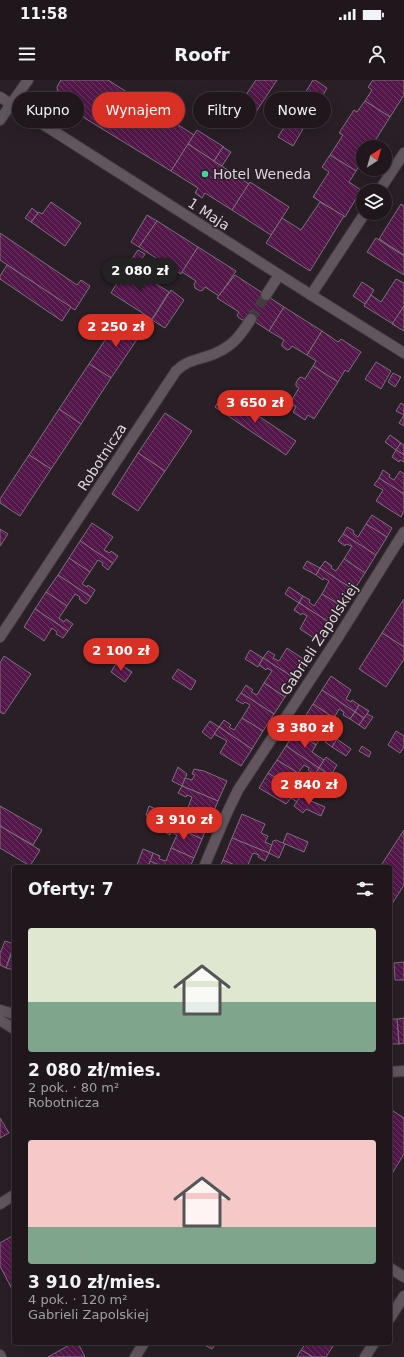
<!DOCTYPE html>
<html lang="pl">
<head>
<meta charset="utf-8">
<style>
  :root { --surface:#1f171c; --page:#272025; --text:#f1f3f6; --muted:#a19fa3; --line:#3c363b; --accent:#d93025 }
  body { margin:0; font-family:"DejaVu Sans",sans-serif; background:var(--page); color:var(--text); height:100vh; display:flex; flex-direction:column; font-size:15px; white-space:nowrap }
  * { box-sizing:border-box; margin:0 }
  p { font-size:13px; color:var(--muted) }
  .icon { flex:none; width:22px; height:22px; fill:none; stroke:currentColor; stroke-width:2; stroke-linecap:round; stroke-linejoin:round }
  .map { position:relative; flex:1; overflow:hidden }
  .side { position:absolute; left:12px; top:785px; width:380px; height:480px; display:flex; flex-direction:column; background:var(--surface); border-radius:4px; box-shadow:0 4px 16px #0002,0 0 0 1px var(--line) }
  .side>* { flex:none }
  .hud { position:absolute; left:12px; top:12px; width:380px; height:36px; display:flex; gap:8px }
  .needle { width:26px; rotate:37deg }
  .tools { position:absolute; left:356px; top:60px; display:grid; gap:8px }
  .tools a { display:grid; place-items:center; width:36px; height:36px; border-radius:50%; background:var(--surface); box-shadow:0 4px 16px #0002,0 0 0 1px var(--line); font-size:20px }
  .price { position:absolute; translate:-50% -34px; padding:0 9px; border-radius:14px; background:var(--accent); color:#fff; font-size:13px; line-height:26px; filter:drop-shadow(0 1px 2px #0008) }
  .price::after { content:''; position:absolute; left:50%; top:24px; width:12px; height:9px; margin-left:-6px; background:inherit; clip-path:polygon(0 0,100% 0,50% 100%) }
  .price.active { background:#222; color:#fff }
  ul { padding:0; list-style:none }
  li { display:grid; align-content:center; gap:8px; height:212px; padding:0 16px }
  li span { display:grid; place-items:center; height:124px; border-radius:4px; color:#555 }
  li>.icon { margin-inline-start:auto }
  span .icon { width:72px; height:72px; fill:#fffc; stroke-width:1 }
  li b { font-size:17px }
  h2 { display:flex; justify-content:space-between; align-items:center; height:48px; padding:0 16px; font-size:17px }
  .chip { padding:0 14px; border-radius:18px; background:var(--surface); box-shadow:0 4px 16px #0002,0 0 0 1px var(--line); font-size:14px; line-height:36px }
  .chip.active { background:var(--accent); color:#fff }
  .status { display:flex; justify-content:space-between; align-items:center; height:28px; padding:0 20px; background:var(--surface); direction:ltr }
  .status svg { height:11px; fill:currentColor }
  header { display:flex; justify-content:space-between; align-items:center; height:52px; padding:0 16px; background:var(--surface); font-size:18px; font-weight:800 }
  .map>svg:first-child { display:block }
  .building { fill:url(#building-back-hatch); stroke:#7c7079 }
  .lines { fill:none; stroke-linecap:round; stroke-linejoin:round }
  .street-tunnel { stroke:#443b41; stroke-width:10; stroke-dasharray:10 5; stroke-linecap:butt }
  .street-casing { stroke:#423a40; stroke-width:12 }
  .secondary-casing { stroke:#423a40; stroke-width:12 }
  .street { stroke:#61565e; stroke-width:10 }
  .secondary { stroke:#61565e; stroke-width:10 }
  .poi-dot { fill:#42d4a0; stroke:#291f26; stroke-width:1.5 }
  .labels { text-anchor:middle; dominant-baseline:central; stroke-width:3; stroke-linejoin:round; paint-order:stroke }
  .poi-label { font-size:14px; fill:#ddd7dc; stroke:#291f26; text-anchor:start }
  .street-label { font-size:14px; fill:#ddd7dc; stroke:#291f26 }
</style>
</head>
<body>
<div class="status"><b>11:58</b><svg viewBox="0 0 49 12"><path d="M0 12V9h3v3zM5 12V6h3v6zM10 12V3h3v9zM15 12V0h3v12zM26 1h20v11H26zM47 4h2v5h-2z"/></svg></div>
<header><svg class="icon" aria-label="menu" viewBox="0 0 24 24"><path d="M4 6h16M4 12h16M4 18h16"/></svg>Roofr<svg class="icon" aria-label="person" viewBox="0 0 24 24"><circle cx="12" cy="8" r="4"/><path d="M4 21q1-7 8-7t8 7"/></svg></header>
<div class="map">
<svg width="404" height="1277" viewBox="0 0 404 1277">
  <defs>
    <pattern id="building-back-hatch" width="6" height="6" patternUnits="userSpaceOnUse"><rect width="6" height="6" fill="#53174a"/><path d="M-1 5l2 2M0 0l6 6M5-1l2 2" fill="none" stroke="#6b3864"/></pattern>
  </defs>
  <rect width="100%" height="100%" fill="#291f26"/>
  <g class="building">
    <path d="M61 0H108L194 55 171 91 60 23 57 7Z"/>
    <path d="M256 0H277L250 41 235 31Z"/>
    <path d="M313 0H315L327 8 293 66 278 57Z"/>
    <path d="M373 0H404V15L390 37 365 21 372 10 368 7Z"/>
    <path d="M365 21 390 37 371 67H363V79L356 91 330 75 343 55 339 53 354 30 357 32Z"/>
    <path d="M235 31 242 36 240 40 233 35Z"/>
    <path d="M197 50 224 67H223L214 81 188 64Z"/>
    <path d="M188 64 249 104 232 130 205 113 202 118 195 113 198 108 171 91Z"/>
    <path d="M223 67 231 72 222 86 214 81Z"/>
    <path d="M330 75 356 91 349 102 361 110 345 137 313 117 329 92 322 87Z"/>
    <path d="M250 102 289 127 271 155 232 130Z"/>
    <path d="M51 122 81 143 65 166 31 142 39 132 42 134Z"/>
    <path d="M320 122 344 136 310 191 266 163 282 138 301 150Z"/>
    <path d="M401 124 404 126V175L379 159Z"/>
    <path d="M32 128 38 133 31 142 25 138Z"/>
    <path d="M147 135 157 141 139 167 131 162Z"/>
    <path d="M157 141 198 167 181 194 160 181 158 182 155 180 156 178 139 167Z"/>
    <path d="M0 153 77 205 81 200 90 206 75 230 0 180Z"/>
    <path d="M376 158 404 176V195L367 172Z"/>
    <path d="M198 167 236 191 219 216 205 207 203 210 200 211 195 208 194 204 196 201 182 192Z"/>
    <path d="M138 170 145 174 134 191 127 186Z"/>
    <path d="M7 185 71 227 62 241 0 199V196Z"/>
    <path d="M127 186 169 212 152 239 111 213Z"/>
    <path d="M235 195 284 227 269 251 251 239 242 240 238 237 237 235 239 232 217 218Z"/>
    <path d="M396 199 404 203V226L393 244 364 226 371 215 381 222Z"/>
    <path d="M362 202 374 210 365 224 353 216Z"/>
    <path d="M171 210 184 220 165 248 152 240Z"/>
    <path d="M404 226V251L392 244Z"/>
    <path d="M284 227 322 251 307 275 292 266 290 269 287 270 282 266V264L284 260 269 251Z"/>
    <path d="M120 238 142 252 111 298 89 284Z"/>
    <path d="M322 251 338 262 341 259 361 272 348 292 345 290 338 302 313 286 316 281 307 275Z"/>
    <path d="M376 282 391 291 381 309 365 299Z"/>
    <path d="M89 284 111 298 81 344 59 329Z"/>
    <path d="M313 286 338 302 314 339 308 335 305 340 293 332 296 327 290 323 299 308 296 306V303L299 298 301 297 305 299Z"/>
    <path d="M393 293 401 297 395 307 388 302Z"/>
    <path d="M224 313 296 361 286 375 215 327Z"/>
    <path d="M401 323 404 325V335L396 331Z"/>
    <path d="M59 329 81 344 51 389 29 375Z"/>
    <path d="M165 333 192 351 165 391 138 373Z"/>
    <path d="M404 335V346L399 343Z"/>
    <path d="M390 355 401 363 396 370 385 362Z"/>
    <path d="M401 363 404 365V375L396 370Z"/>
    <path d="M396 370 404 375V382L400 380 399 382 392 377Z"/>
    <path d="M138 373 165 391 138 431 112 414Z"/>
    <path d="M29 375 51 389 20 436 0 423V419Z"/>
    <path d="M383 390 390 395 389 397 394 400 400 391 404 394V414L379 398Z"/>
    <path d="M379 398 404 414V431L401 437 376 421 383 410 374 405Z"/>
    <path d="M372 435 392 448 387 457 366 444Z"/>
    <path d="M92 443 113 457 104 470 110 473 111 471 118 476 113 483 80 461Z"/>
    <path d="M366 444 387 457 376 475 343 454 347 447 354 451 353 453 358 457Z"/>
    <path d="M0 449 8 454 0 466Z"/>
    <path d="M343 454 376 475 365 493 344 479 352 466 346 464 345 466 338 461Z"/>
    <path d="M80 461 113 483 108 490 102 485 103 483 98 480 90 492 69 478Z"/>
    <path d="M69 478 90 492 82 504 87 507 88 505 95 510 91 517 58 495Z"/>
    <path d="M344 479 365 493 354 510 320 488 325 481 332 486 331 488 336 491Z"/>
    <path d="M307 481 320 488 316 495 303 488Z"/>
    <path d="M320 488 354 510 343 527 322 514 329 501 324 498 323 500 316 495Z"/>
    <path d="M58 495 91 517 86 524 79 519 80 517 75 514 67 526 46 512Z"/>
    <path d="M289 507 303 516 299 523 285 514Z"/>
    <path d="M46 512 67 526 59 538 64 542 66 539 73 544 68 551 35 529Z"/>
    <path d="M322 514 343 527 332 544 299 523 303 516 310 520 309 522 314 526Z"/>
    <path d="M404 519V567L382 553Z"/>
    <path d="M299 523 332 544 320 562 300 549 307 536 302 533 301 535 294 530Z"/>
    <path d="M35 529 68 551 63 558 56 554 57 552 52 548 44 561 24 547Z"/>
    <path d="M382 553 404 567V579L386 607 359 589Z"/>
    <path d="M287 568 308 582 296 599 263 578 268 571 275 575 273 578 279 581Z"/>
    <path d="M250 570 263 578 258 587 245 579Z"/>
    <path d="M4 576 31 594 4 634 0 632V583Z"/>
    <path d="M263 578 296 599 285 617 264 603 272 591 267 588 266 590 259 585Z"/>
    <path d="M117 582 132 592 125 602 111 592Z"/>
    <path d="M178 589 196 601 191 610 172 598Z"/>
    <path d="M331 596 351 610 346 619 351 622 352 620 359 625 355 632 322 610Z"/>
    <path d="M264 603 285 617 274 634 241 613 246 605 253 610 251 612 257 615Z"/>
    <path d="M322 610 355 632 350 639 343 635 344 632 339 629 334 638 313 624Z"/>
    <path d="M241 613 274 634 263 651 242 638 250 625 245 622 243 624 236 620Z"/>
    <path d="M313 624 334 638 328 646 333 650 335 648 342 652 337 659 304 638Z"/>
    <path d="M359 625 369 631 364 638 355 632Z"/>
    <path d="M355 632 364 638 359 645 350 639Z"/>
    <path d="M367 634 373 637 365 649 359 645Z"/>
    <path d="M242 638 263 651 252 669 219 647 224 640 231 645 229 647 234 650Z"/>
    <path d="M304 638 337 659 332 667 325 662 327 660 322 656 316 665 295 652Z"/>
    <path d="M210 641 219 647 211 659 202 652Z"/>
    <path d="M219 647 252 669 241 686 220 673 227 661 214 654Z"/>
    <path d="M396 651 404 656V667L400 673 388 665Z"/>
    <path d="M295 652 316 665 312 672 324 680 319 688 286 666Z"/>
    <path d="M337 659 351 669 346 676 332 667Z"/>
    <path d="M286 666 319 688 315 694 308 690 309 688 304 685 298 693 277 680Z"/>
    <path d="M362 666 371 672 369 677 359 671Z"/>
    <path d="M326 677 337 685 331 695 319 688Z"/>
    <path d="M277 680 298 693 293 702 298 705 299 703 306 707 302 714 268 693Z"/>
    <path d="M178 687 187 694 182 706 172 701Z"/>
    <path d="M319 688 328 694 324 700 315 694Z"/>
    <path d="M194 689 204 691 227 701 218 721 182 706 185 698 192 700 195 695 192 694Z"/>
    <path d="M268 693 302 714 297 722 291 718 286 724 259 708Z"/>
    <path d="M182 706 218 721 210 740 187 730 192 717 187 715 186 717 178 713Z"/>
    <path d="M302 714 311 721 325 727 321 736 306 729 303 733 294 726Z"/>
    <path d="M0 726 42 750 33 765 0 746Z"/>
    <path d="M149 726 170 735 166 743 146 735Z"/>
    <path d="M187 730 210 740 202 759 166 743 170 735 177 738 176 740 182 743Z"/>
    <path d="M242 734 265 744 261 753 268 756 265 762 272 765 269 773 232 758Z"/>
    <path d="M166 743 202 759 194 778 171 768 177 755 171 752 170 755 163 751Z"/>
    <path d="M0 746 40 770 30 786 0 768Z"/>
    <path d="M404 750V805L390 827V787H380Z"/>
    <path d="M287 753 308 762 304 772 283 763Z"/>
    <path d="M232 758 269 773 265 781 258 777 259 775 253 773 247 787H239L223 780Z"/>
    <path d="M276 760 285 764 279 778 269 773 273 761Z"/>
    <path d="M171 768 194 778 190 787H164L150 781 153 773 160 776 159 779 166 781Z"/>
    <path d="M143 769 153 773 148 787H141L137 785Z"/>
    <path d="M223 780 239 787H220Z"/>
    <path d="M150 781 164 787H148Z"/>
    <path d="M5 861 14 864 6 888 0 885V873Z"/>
    <path d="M14 867V890L6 888Z"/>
    <path d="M404 882V900H395L394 883Z"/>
    <path d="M404 938V963L399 964 397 939Z"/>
    <path d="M390 939H397L399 964H390Z"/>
    <path d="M390 1029 404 1038V1074L390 1097Z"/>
    <path d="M0 1038 9 1053 0 1058Z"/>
    <path d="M14 1155V1213L0 1186V1163Z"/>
    <path d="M73 1263H78L85 1277H48Z"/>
    <path d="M201 1263H216L212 1269Z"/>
    <path d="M306 1263H335L326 1277H313L301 1270Z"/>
    <path d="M301 1270 313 1277H297Z"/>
  </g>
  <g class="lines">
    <path class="street-tunnel" d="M251 239 266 215"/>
    <g class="street-casing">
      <g id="street">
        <path d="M0 40 28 0"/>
        <path d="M379 111 404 73"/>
        <path d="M266 215 279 195"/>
        <path d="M311 215 365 133"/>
        <path d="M0 557 176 291C189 278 203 280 218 272 234 265 242 253 251 239"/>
        <path d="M204 787 226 735 238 710 337 559 404 452"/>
        <path d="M0 930 14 934"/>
        <path d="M0 940 14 949"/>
        <path d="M390 992 404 991"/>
        <path d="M0 1124 14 1115"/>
        <path d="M390 1188 404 1197"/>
        <path d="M390 1238 404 1216"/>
        <path d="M135 1277 144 1263"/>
        <path d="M365 1277 374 1263"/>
      </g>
    </g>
    <g class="secondary-casing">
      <g id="secondary">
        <path d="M0 17 311 215 404 273"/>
        <path d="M0 1275 1 1277"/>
      </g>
    </g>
    <use href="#street" class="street"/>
    <use href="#secondary" class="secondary"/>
  </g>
  <circle class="poi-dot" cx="205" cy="94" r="4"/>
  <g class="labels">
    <g class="poi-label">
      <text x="213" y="94">Hotel Weneda</text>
    </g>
    <g class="street-label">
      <text transform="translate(209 134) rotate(33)">1 Maja</text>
      <text transform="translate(102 377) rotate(-57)">Robotnicza</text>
      <text transform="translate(319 559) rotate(-57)">Gabrieli Zapolskiej</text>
    </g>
  </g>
</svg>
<div class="tools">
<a><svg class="needle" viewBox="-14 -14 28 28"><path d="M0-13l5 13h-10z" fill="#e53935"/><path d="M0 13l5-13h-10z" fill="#a19fa3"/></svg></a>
<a><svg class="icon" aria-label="layers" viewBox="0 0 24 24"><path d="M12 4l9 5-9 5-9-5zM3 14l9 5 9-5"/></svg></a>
</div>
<b class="price active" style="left:140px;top:212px">2 080 zł</b>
<b class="price" style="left:116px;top:268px">2 250 zł</b>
<b class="price" style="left:255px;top:344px">3 650 zł</b>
<b class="price" style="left:121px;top:592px">2 100 zł</b>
<b class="price" style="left:305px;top:669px">3 380 zł</b>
<b class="price" style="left:309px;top:726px">2 840 zł</b>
<b class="price" style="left:184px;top:761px">3 910 zł</b>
<div class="hud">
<a class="chip">Kupno</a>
<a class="chip active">Wynajem</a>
<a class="chip">Filtry</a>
<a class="chip">Nowe</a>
</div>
<section class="side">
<h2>Oferty: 7<svg class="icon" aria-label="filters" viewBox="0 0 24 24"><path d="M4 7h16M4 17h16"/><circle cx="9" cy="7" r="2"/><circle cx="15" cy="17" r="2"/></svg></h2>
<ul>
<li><span style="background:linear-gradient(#dfe7d0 60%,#7fa58c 0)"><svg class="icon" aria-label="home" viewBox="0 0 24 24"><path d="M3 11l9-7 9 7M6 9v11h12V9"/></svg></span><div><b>2 080 zł/mies.</b><p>2 pok. · 80 m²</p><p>Robotnicza</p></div></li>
<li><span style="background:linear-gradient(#f6c9c9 70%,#7fa58c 0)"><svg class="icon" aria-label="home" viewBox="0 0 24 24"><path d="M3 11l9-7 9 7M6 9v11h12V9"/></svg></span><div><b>3 910 zł/mies.</b><p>4 pok. · 120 m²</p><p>Gabrieli Zapolskiej</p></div></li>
</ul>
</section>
</div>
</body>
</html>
